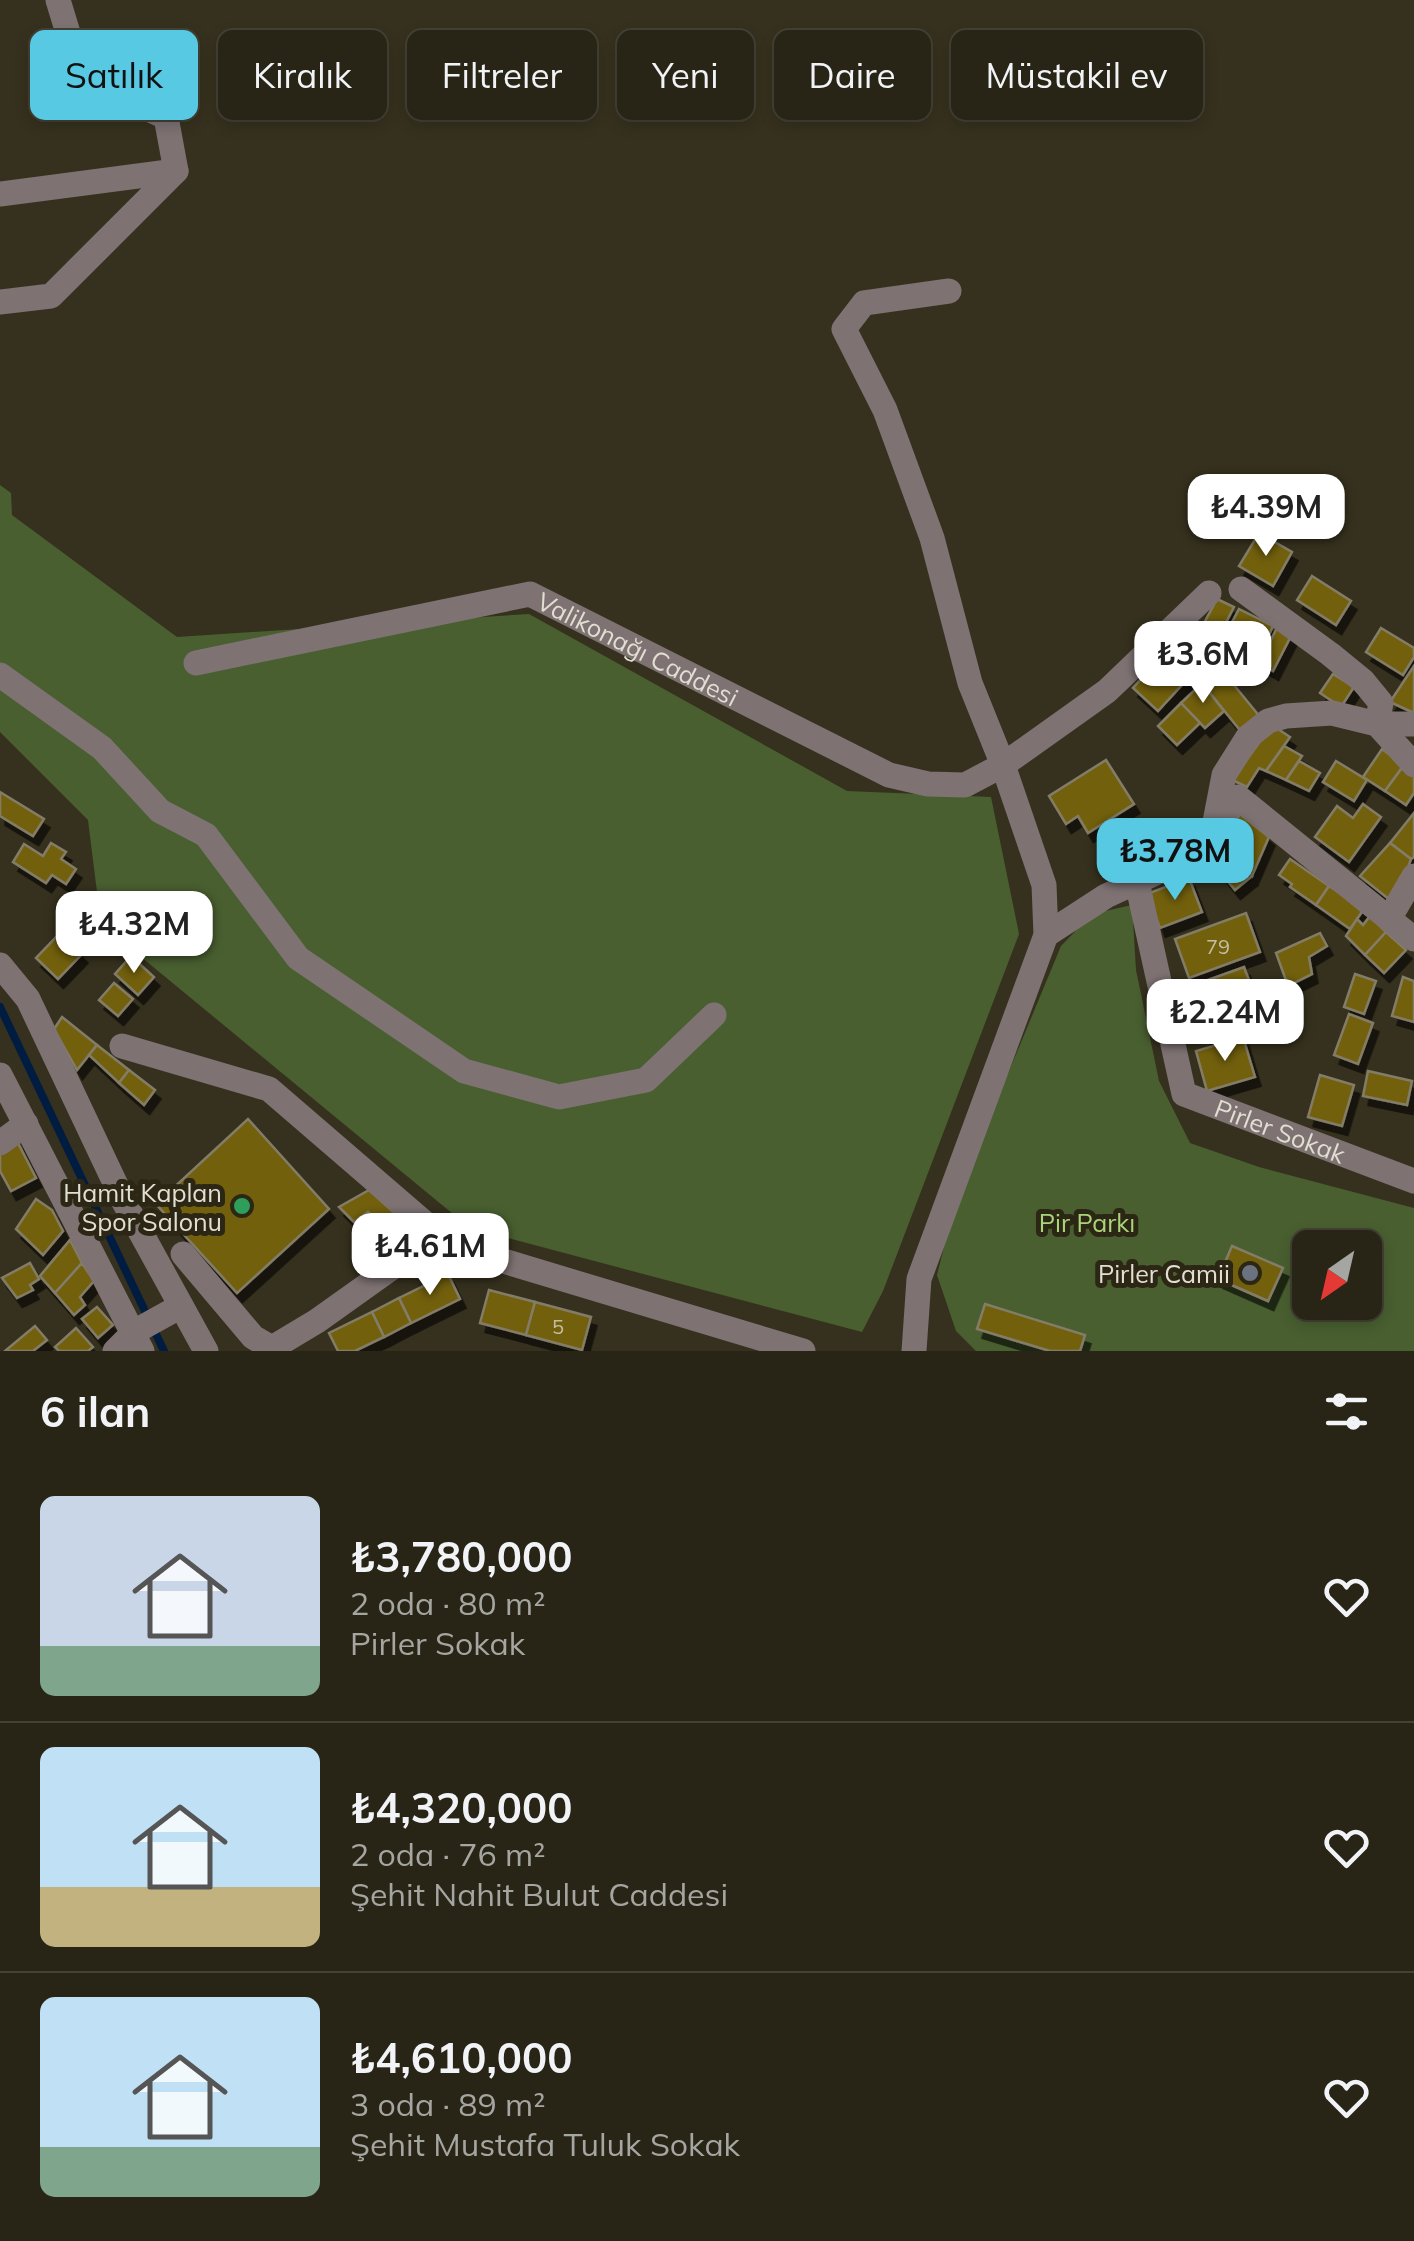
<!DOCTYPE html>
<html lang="tr">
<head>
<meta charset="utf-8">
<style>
  :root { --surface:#282516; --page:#302d1f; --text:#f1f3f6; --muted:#a5a5a1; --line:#444235; --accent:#57c9e3 }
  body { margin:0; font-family:Mulish,sans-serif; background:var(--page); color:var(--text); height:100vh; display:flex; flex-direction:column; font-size:38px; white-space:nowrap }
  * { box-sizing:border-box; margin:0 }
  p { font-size:32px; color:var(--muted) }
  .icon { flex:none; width:55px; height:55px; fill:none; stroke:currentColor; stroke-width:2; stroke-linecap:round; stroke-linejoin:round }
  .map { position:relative; height:1351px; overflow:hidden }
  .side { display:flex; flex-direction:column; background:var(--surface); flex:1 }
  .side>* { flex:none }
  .banner { position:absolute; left:30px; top:30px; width:1355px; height:90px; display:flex; gap:20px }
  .needle { width:65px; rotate:214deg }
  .fabs { position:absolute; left:1292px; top:1230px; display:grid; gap:20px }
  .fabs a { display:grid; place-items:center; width:90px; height:90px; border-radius:15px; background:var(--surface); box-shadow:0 5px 15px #0003,0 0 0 2px var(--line); font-size:50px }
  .price { position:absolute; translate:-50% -85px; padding:0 22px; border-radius:20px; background:#fff; color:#222; font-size:32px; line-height:65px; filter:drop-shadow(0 2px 5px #0008) }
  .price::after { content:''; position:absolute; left:50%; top:60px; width:30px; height:22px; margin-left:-15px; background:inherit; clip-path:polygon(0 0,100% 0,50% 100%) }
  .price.on { background:var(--accent); color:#111 }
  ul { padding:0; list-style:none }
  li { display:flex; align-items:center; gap:30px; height:250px; padding:0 40px }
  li+li { border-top:2px solid var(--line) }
  li span { display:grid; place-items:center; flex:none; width:280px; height:200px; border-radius:15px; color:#555 }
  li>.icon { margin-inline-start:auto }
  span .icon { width:120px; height:120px; fill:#fffc; stroke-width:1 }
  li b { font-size:42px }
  h2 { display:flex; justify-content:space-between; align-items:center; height:120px; padding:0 40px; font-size:42px }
  .chip { padding:0 35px; border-radius:15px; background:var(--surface); box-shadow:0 5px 15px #0003,0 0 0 2px var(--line); font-size:35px; line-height:90px }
  .chip.on { background:var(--accent); color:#111 }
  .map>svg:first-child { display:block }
  .green { fill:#495f30; fill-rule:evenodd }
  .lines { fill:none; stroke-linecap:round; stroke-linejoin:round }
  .stream { stroke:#001d41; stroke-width:8 }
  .building { fill:#72600e; stroke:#837d68; stroke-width:2.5; filter:url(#shadow) }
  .minor { stroke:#7e7273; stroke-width:25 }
  .leisure-dot { fill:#2e9e5b; stroke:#2c2715; stroke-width:4 }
  .worship-dot { fill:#6b7280; stroke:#2c2715; stroke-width:4 }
  .labels { text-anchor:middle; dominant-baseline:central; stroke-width:10; stroke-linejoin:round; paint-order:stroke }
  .number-label { font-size:20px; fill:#c5bea1 }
  .street-label { font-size:25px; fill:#e1ded2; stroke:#2c2715 }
  .poi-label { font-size:25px; fill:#e1ded2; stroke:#2c2715; text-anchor:end }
  .park-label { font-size:25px; fill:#aad47a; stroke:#2c2715 }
</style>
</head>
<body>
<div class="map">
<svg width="1414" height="1351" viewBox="0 0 1414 1351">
  <defs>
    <filter id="shadow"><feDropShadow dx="5.5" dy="9" stdDeviation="0" flood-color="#0009"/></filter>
  </defs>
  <rect width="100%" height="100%" fill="#36311e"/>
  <g class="green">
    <path d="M0 485 11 493 12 515 177 637 529 614 847 791 991 797 1019 934 883 1291 862 1332 470 1228 101 924 88 820 0 732Z"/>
    <path d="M1132 905 1136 970 1159 1081 1190 1143 1259 1167 1414 1208V1351H976L956 1331 937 1275 956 1199 1061 946 1092 914ZM1310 1248H1365V1302H1310Z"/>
  </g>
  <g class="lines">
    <path class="stream" d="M0 1007 164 1351"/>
  </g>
  <g class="building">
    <path d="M1312 487 1336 504 1323 523 1298 505Z"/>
    <path d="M1259 533 1292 552 1273 586 1239 566Z"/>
    <path d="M1312 576 1351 601 1336 625 1297 600Z"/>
    <path d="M1217 599 1234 607 1220 634 1203 625Z"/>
    <path d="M1239 609 1273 626 1261 652 1226 634Z"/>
    <path d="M1277 628 1291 636 1273 671 1259 663Z"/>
    <path d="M1381 628 1414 648V657L1403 675 1366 652Z"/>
    <path d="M1178 639 1203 662 1158 711 1133 688Z"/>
    <path d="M1414 666V713L1390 702Z"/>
    <path d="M1220 668 1261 718 1243 734 1202 683Z"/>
    <path d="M1333 674 1354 687 1341 707 1320 693Z"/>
    <path d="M1202 683 1224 711 1205 728 1181 703Z"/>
    <path d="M1181 703 1200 723 1177 745 1158 726Z"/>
    <path d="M1272 725 1290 737 1266 771 1259 768 1247 787 1232 780Z"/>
    <path d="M1284 746 1302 756 1286 780 1266 771Z"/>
    <path d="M1382 749 1404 765 1385 791 1363 777Z"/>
    <path d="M1106 760 1134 804 1088 833 1078 816 1066 824 1049 796Z"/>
    <path d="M1299 761 1320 773 1309 791 1286 780Z"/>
    <path d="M1336 761 1367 780 1354 801 1323 782Z"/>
    <path d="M1404 765 1414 771V793L1406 805 1385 791Z"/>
    <path d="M0 792 44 819 33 836 0 816Z"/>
    <path d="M1363 804 1381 817 1349 862 1315 837 1337 806 1353 818Z"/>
    <path d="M1414 813V857L1411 859 1390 843Z"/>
    <path d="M1240 814 1269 837 1252 876 1224 842Z"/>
    <path d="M1224 842 1252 876 1235 890 1207 856Z"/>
    <path d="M51 843 66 852 61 859 76 869 66 884 52 875 46 883 13 862 24 844 43 856Z"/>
    <path d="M1390 843 1411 859 1395 904 1360 876Z"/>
    <path d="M1290 859 1329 886 1316 905 1290 887 1292 884 1279 875Z"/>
    <path d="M1189 878 1202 912 1160 928 1147 894Z"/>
    <path d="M1329 886 1364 909 1350 929 1316 905Z"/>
    <path d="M1246 913 1260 952 1189 978 1175 939Z"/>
    <path d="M1370 916 1386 932 1365 955 1346 936 1357 919 1363 925Z"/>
    <path d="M1386 932 1406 950 1384 973 1365 955Z"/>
    <path d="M60 933 82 954 58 979 36 958Z"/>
    <path d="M1320 933 1327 946 1309 957 1312 974 1288 986 1276 953Z"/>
    <path d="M131 956 154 977 138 995 115 974Z"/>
    <path d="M1244 967 1252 988 1187 1011 1180 990Z"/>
    <path d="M1355 974 1376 981 1364 1014 1344 1007Z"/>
    <path d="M1403 977 1414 981V1022L1392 1016Z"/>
    <path d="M114 983 133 999 118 1016 99 1000Z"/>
    <path d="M1234 1001 1243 1029 1207 1041 1197 1013Z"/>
    <path d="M1349 1014 1373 1023 1358 1064 1334 1055Z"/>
    <path d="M62 1017 97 1045 77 1070 54 1029Z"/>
    <path d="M1243 1037 1255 1077 1207 1091 1196 1051Z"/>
    <path d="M97 1045 129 1070 119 1083 89 1055Z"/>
    <path d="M129 1070 155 1090 144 1105 119 1083Z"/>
    <path d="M1368 1071 1412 1081 1407 1105 1363 1096Z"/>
    <path d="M1320 1075 1354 1085 1342 1126 1308 1117Z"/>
    <path d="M248 1119 329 1209 237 1293 156 1204Z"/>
    <path d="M17 1141 36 1178 11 1191 0 1171V1150Z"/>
    <path d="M369 1190 399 1217 384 1228 368 1212 354 1222 339 1207Z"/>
    <path d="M36 1199 52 1210 63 1231 43 1255 16 1229Z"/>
    <path d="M70 1240 82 1263 55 1293 40 1276Z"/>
    <path d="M1232 1246 1283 1268 1268 1301 1218 1279Z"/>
    <path d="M30 1263 39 1279 30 1285 33 1290 17 1298 2 1278Z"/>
    <path d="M82 1263 94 1281 80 1297 85 1305 74 1315 55 1293Z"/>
    <path d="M448 1274 460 1299 411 1323 399 1298Z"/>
    <path d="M489 1290 535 1302 526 1335 480 1323Z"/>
    <path d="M399 1298 411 1323 384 1337 372 1312Z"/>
    <path d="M535 1302 591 1317 582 1350 526 1335Z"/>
    <path d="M985 1304 1085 1335 1080 1351H1050L977 1329Z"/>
    <path d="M97 1307 113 1325 98 1338 82 1319Z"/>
    <path d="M372 1312 384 1337 355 1351H338L329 1333Z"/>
    <path d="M35 1326 47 1340 33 1351H5Z"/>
    <path d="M76 1328 93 1347 88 1351H59L55 1347Z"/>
  </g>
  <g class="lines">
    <g class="minor">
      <path d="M0 194 176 171"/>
      <path d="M949 291 864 303 844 329 885 410 932 538 970 683 1003 765 1107 691 1209 593"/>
      <path d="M0 302 51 296 176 171 166 117 82 79 58 0"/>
      <path d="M1241 589 1330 654 1363 681 1381 703 1377 724H1414"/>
      <path id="s1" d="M196 663 530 594 889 775 928 784 965 785 1003 765 1044 885 1046 935 919 1279 914 1351"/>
      <path d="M0 675 102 748 160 811 206 835 298 958 464 1071 559 1097 646 1080 714 1015"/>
      <path d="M1215 822 1224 775 1248 737 1268 721 1286 716 1332 713 1377 724 1414 765"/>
      <path id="s2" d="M1137 882 1184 1094 1414 1181"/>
      <path d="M1389 919 1414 876"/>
      <path d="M1046 935 1106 896 1197 854 1238 797 1414 939"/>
      <path d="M0 965 28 999 124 1202 206 1351"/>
      <path d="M122 1046 269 1089 450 1245"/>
      <path d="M0 1075 142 1351"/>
      <path d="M0 1143 26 1124"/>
      <path d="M183 1254 253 1337 272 1348"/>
      <path d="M115 1351 134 1332 181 1306"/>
      <path d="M267 1351 317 1321 404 1259 450 1245 803 1351"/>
    </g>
  </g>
  <circle class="leisure-dot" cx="242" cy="1206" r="10"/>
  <circle class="worship-dot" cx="1250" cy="1273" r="10"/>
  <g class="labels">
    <g class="number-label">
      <text x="1218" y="946">79</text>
      <text x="558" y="1326">5</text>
    </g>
    <g class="street-label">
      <text stroke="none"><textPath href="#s1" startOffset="462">Valikonağı Caddesi</textPath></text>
      <text stroke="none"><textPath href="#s2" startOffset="320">Pirler Sokak</textPath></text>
    </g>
    <g class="poi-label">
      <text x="222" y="1192">Hamit Kaplan<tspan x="222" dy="29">Spor Salonu</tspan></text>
      <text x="1230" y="1273">Pirler Camii</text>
    </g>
    <g class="park-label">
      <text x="1087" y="1222">Pir Parkı</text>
    </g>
  </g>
</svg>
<div class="fabs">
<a><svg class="needle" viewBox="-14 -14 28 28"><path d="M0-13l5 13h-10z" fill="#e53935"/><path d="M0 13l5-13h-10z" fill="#a5a5a1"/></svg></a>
</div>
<b class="price" style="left:1266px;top:559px">₺4.39M</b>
<b class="price" style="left:1203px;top:706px">₺3.6M</b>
<b class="price on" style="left:1175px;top:903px">₺3.78M</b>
<b class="price" style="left:134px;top:976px">₺4.32M</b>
<b class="price" style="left:1225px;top:1064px">₺2.24M</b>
<b class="price" style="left:430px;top:1298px">₺4.61M</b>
<div class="banner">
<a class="chip on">Satılık</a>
<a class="chip">Kiralık</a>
<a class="chip">Filtreler</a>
<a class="chip">Yeni</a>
<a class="chip">Daire</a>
<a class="chip">Müstakil ev</a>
</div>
</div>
<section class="side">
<h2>6 ilan<svg class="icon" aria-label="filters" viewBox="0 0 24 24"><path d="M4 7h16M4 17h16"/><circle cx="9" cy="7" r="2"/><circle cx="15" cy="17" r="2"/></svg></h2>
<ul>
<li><span style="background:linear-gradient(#c9d6e8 75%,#7fa58c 0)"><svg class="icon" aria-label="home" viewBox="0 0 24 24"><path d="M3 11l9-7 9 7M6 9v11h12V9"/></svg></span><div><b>₺3,780,000</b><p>2 oda · 80 m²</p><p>Pirler Sokak</p></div><svg class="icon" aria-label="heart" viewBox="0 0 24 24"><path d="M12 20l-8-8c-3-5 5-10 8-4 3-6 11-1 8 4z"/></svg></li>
<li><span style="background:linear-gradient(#bfe0f5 70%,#c2b280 0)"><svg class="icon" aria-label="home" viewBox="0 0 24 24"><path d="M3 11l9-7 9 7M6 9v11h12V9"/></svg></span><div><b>₺4,320,000</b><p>2 oda · 76 m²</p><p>Şehit Nahit Bulut Caddesi</p></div><svg class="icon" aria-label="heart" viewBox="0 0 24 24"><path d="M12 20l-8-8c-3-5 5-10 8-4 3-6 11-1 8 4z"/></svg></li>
<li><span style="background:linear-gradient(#bfe0f5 75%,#7fa58c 0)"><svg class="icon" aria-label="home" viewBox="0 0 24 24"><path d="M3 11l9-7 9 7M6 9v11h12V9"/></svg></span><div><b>₺4,610,000</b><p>3 oda · 89 m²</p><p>Şehit Mustafa Tuluk Sokak</p></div><svg class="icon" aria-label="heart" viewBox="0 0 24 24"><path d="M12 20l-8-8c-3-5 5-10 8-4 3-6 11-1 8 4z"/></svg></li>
</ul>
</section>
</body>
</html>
